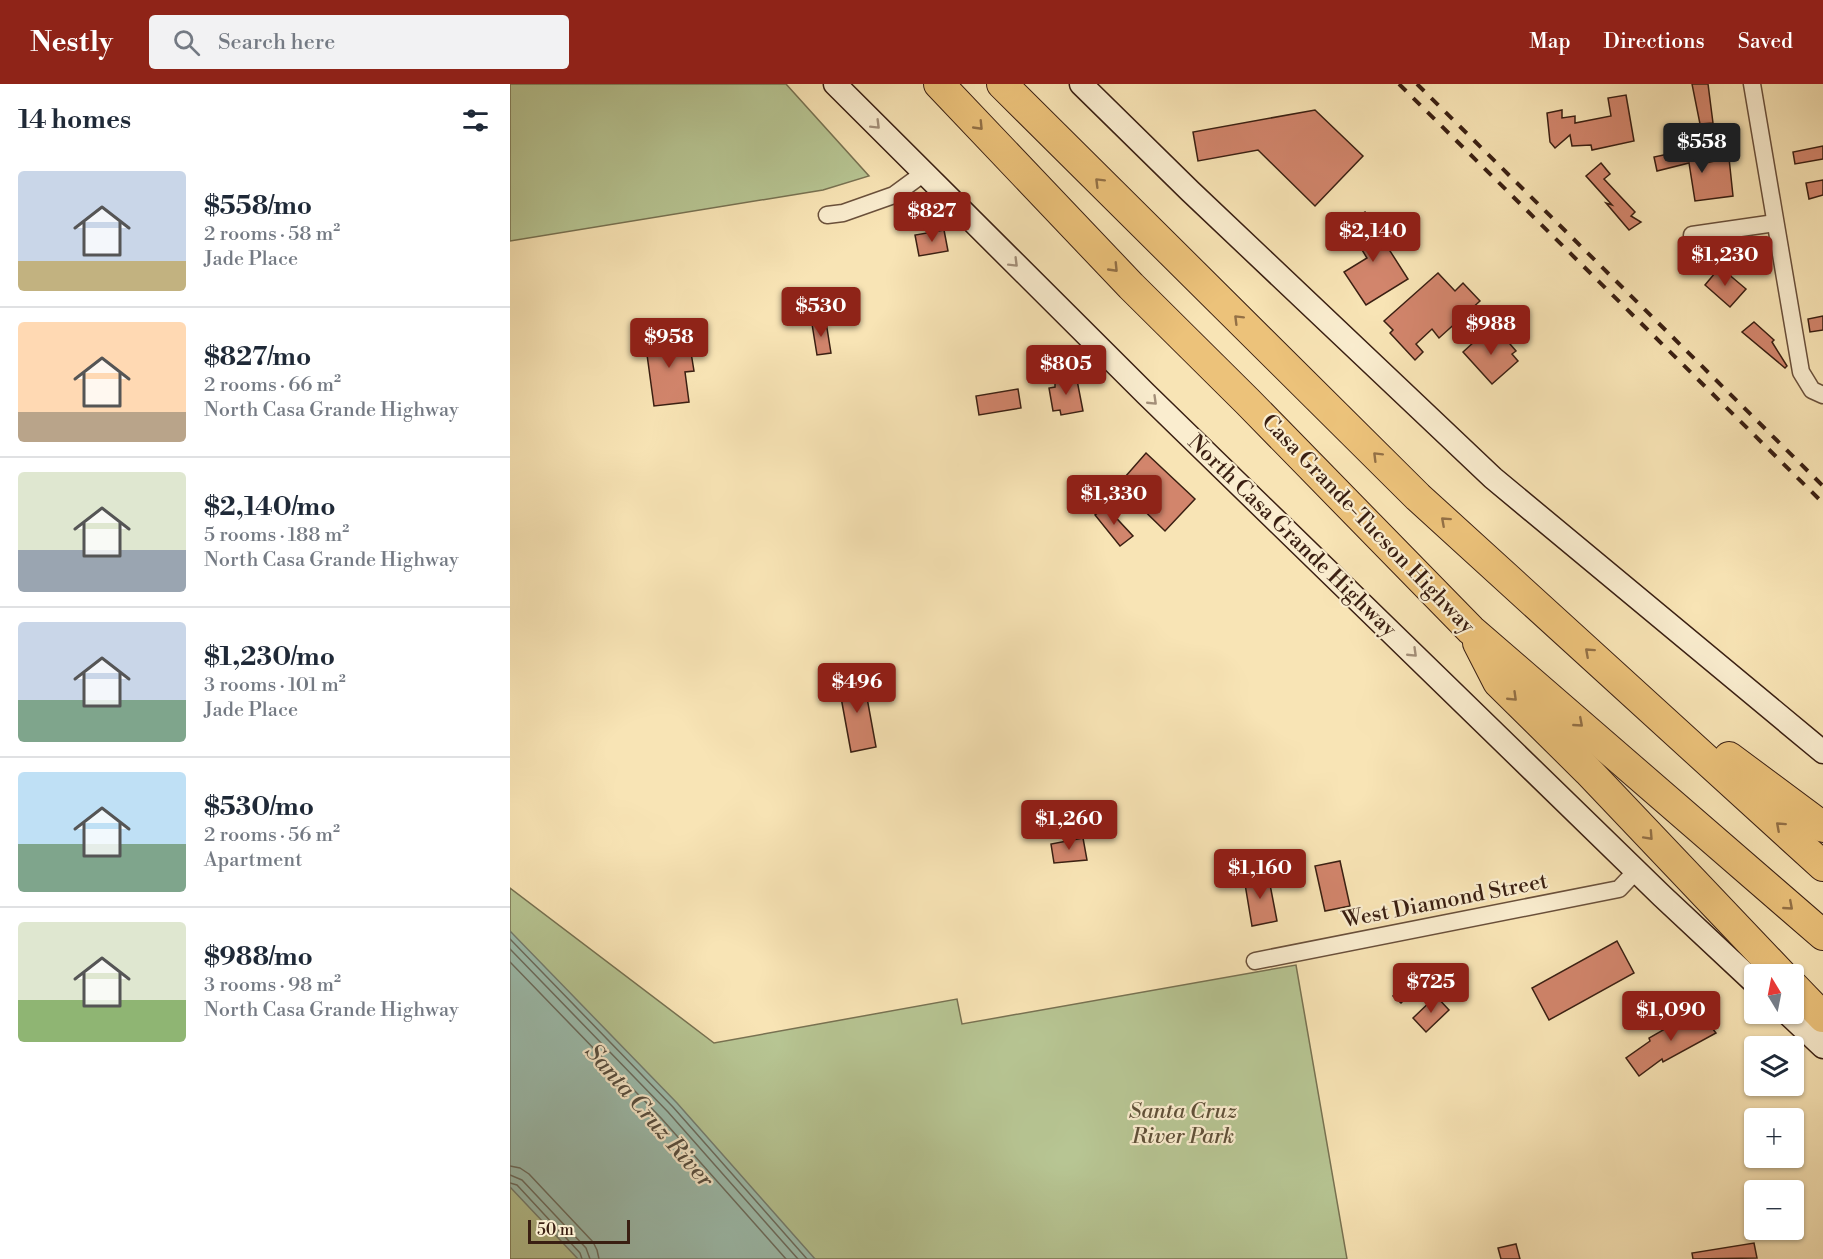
<!DOCTYPE html>
<html lang="en">
<head>
<meta charset="utf-8">
<style>
  :root { --surface:#fff; --page:#f2f2f3; --text:#1f2937; --muted:#747a83; --line:#e0e1e3; --accent:#8f2418 }
  body { margin:0; font-family:"Libre Bodoni",serif; background:var(--page); color:var(--text); height:100vh; display:flex; flex-direction:column; font-size:22px; white-space:nowrap }
  * { box-sizing:border-box; margin:0 }
  p { font-size:20px; color:var(--muted) }
  .icon { flex:none; width:33px; height:33px; fill:none; stroke:currentColor; stroke-width:2; stroke-linecap:round; stroke-linejoin:round }
  .map { position:relative; flex:1; overflow:hidden }
  .panel { display:flex; flex-direction:column; background:var(--surface); width:510px }
  .panel>* { flex:none }
  .needle { width:39px; rotate:350deg }
  .buttons { position:absolute; left:1234px; top:880px; display:grid; gap:12px }
  .buttons a { display:grid; place-items:center; width:60px; height:60px; border-radius:6px; background:var(--surface); box-shadow:0 2px 4px #0004; font-size:30px }
  .scale { position:absolute; left:18px; bottom:15px; width:102px; box-sizing:border-box; padding-left:6px; border:3px solid #3a1f12; border-top:0; font-size:16px; line-height:21px; white-space:nowrap; color:#3a1f12; -webkit-text-stroke:4px #faedcf; paint-order:stroke }
  .price { position:absolute; translate:-50% -51px; padding:0 14px; border-radius:6px; background:var(--accent); color:#fff; font-size:20px; line-height:39px; filter:drop-shadow(0 2px 3px #0008) }
  .price::after { content:''; position:absolute; left:50%; top:36px; width:18px; height:14px; margin-left:-9px; background:inherit; clip-path:polygon(0 0,100% 0,50% 100%) }
  .price.on { background:#222; color:#fff }
  ul { padding:0; list-style:none }
  li { display:flex; align-items:center; gap:18px; height:150px; padding:0 18px }
  li+li { border-top:2px solid var(--line) }
  li span { display:grid; place-items:center; flex:none; width:168px; height:120px; border-radius:6px; color:#555 }
  li>.icon { margin-inline-start:auto }
  span .icon { width:72px; height:72px; fill:#fffc; stroke-width:1 }
  li b { font-size:26px }
  h2 { display:flex; justify-content:space-between; align-items:center; height:72px; padding:0 18px; font-size:26px }
  header { display:flex; align-items:center; gap:36px; box-sizing:border-box; height:84px; padding:0 30px; background:var(--accent); color:#fff }
  header strong { font-size:28px }
  nav { display:flex; gap:33px; margin-inline-start:auto; font-size:21px }
  .search { width:420px; height:54px; background:var(--page); display:flex; align-items:center; gap:15px; box-sizing:border-box; padding:0 21px; border-radius:6px; color:var(--muted); font-size:22px }
  main { display:flex; flex:1; min-height:0 }
  .map>svg:first-child { display:block }
  .green { fill:#b7c593; stroke:#787252; stroke-width:1.5 }
  .water { fill:#9dbeaf; stroke:#757e70; stroke-width:1.5 }
  .lines { fill:none; stroke-linecap:round; stroke-linejoin:round }
  .shore { stroke:#6c6e60; stroke-width:1.5 }
  .building { fill:#d2856c; stroke:#3a1f12; stroke-width:1.5 }
  .street-casing { stroke:#6a503b; stroke-width:19 }
  .secondary-casing { stroke:#3a1f12; stroke-width:25 }
  .highway-casing { stroke:#3a1f12; stroke-width:32 }
  .street { stroke:#faedcf; stroke-width:16 }
  .secondary { stroke:#faedcf; stroke-width:22 }
  .highway { stroke:#ecc27a; stroke-width:30 }
  .rail { stroke:#3a1f12; stroke-width:4; stroke-dasharray:10 10; stroke-linecap:butt }
  .oneway { stroke:#a4907a }
  .oneway2 { stroke:#937046 }
  .labels { text-anchor:middle; dominant-baseline:central; stroke-width:4.5; stroke-linejoin:round; paint-order:stroke }
  .street-label { font-size:22px; fill:#3a1f12; stroke:#faedcf }
  .park-label { font-size:22px; font-style:italic; fill:#605139; stroke:#faedcf }
  .water-label { font-size:24px; font-style:italic; fill:#584f41; stroke:#faedcf }
</style>
</head>
<body>
<header>
<strong>Nestly</strong>
<div class="search"><svg class="icon" aria-label="search" viewBox="0 0 24 24"><circle cx="10" cy="10" r="6"/><path d="M15 15l6 6"/></svg>Search here</div>
<nav><a>Map</a><a>Directions</a><a>Saved</a></nav>
</header>
<main>
<section class="panel">
<h2>14 homes<svg class="icon" aria-label="filters" viewBox="0 0 24 24"><path d="M4 7h16M4 17h16"/><circle cx="9" cy="7" r="2"/><circle cx="15" cy="17" r="2"/></svg></h2>
<ul>
<li><span style="background:linear-gradient(#c9d6e8 75%,#c2b280 0)"><svg class="icon" aria-label="home" viewBox="0 0 24 24"><path d="M3 11l9-7 9 7M6 9v11h12V9"/></svg></span><div><b>$558/mo</b><p>2 rooms · 58 m²</p><p>Jade Place</p></div></li>
<li><span style="background:linear-gradient(#ffd9b3 75%,#b9a48a 0)"><svg class="icon" aria-label="home" viewBox="0 0 24 24"><path d="M3 11l9-7 9 7M6 9v11h12V9"/></svg></span><div><b>$827/mo</b><p>2 rooms · 66 m²</p><p>North Casa Grande Highway</p></div></li>
<li><span style="background:linear-gradient(#dfe7d0 65%,#9aa5b1 0)"><svg class="icon" aria-label="home" viewBox="0 0 24 24"><path d="M3 11l9-7 9 7M6 9v11h12V9"/></svg></span><div><b>$2,140/mo</b><p>5 rooms · 188 m²</p><p>North Casa Grande Highway</p></div></li>
<li><span style="background:linear-gradient(#c9d6e8 65%,#7fa58c 0)"><svg class="icon" aria-label="home" viewBox="0 0 24 24"><path d="M3 11l9-7 9 7M6 9v11h12V9"/></svg></span><div><b>$1,230/mo</b><p>3 rooms · 101 m²</p><p>Jade Place</p></div></li>
<li><span style="background:linear-gradient(#bfe0f5 60%,#7fa58c 0)"><svg class="icon" aria-label="home" viewBox="0 0 24 24"><path d="M3 11l9-7 9 7M6 9v11h12V9"/></svg></span><div><b>$530/mo</b><p>2 rooms · 56 m²</p><p>Apartment</p></div></li>
<li><span style="background:linear-gradient(#dfe7d0 65%,#8fb573 0)"><svg class="icon" aria-label="home" viewBox="0 0 24 24"><path d="M3 11l9-7 9 7M6 9v11h12V9"/></svg></span><div><b>$988/mo</b><p>3 rooms · 98 m²</p><p>North Casa Grande Highway</p></div></li>
</ul>
</section>
<div class="map">
<svg width="1313" height="1175" viewBox="0 0 1313 1175">
  <rect width="100%" height="100%" fill="#f8e4b5"/>
  <filter id="stains"><feTurbulence type="fractalNoise" baseFrequency=".00333" numOctaves="4"/><feColorMatrix values="0 0 0 0 .2 0 0 0 0 .09 0 0 0 0 .02 0 0 0 .5 -.17"/></filter>
  <radialGradient id="worn" r=".72"><stop offset=".6" stop-color="#630" stop-opacity="0"/><stop offset="1" stop-color="#630" stop-opacity=".3"/></radialGradient>
  <g class="green">
    <path d="M0 0H276L359 92 313 106 0 157Z"/>
    <path d="M0 804 204 959 447 915 452 940 786 881 837 1175H0Z"/>
  </g>
  <path class="water" d="M0 847 167 1019 305 1175H68L0 1103Z"/>
  <g class="lines">
    <g class="shore">
      <path d="M0 855 163 1023 297 1175"/>
      <path d="M0 865 158 1028 288 1175"/>
      <path d="M0 878 151 1034 276 1175"/>
      <path d="M0 1082 10 1084 19 1090 83 1158 87 1166 89 1175"/>
      <path d="M0 1091 12 1096 76 1164 80 1175"/>
      <path d="M0 1099 7 1101 70 1169 72 1175"/>
    </g>
  </g>
  <g class="building">
    <path d="M1182 0H1198L1203 39 1190 40Z"/>
    <path d="M1116 11 1124 57 1082 66 1081 61 1062 62 1060 51 1045 64 1040 58 1037 29 1052 26V34L1065 32V39L1101 32 1098 14Z"/>
    <path d="M805 26 853 72 805 122 748 66 688 77 683 48Z"/>
    <path d="M1313 62V75L1285 80 1283 68Z"/>
    <path d="M1177 66 1178 74 1193 71 1195 79 1219 74 1223 112 1185 117 1179 79 1147 87 1144 73Z"/>
    <path d="M1091 79 1100 90 1094 95 1125 128 1121 132 1131 138 1119 146 1096 119 1102 121 1076 92Z"/>
    <path d="M1313 96V111L1299 115 1296 99Z"/>
    <path d="M855 128 898 195 856 221 834 188 857 174 836 140Z"/>
    <path d="M434 146 438 167 409 172 405 151Z"/>
    <path d="M1210 183 1236 205 1220 223 1195 201Z"/>
    <path d="M928 189 945 207 953 199 970 217 929 254 922 245 906 260 913 268 905 276 880 249 883 246 874 237Z"/>
    <path d="M1313 232V246L1300 248 1298 235Z"/>
    <path d="M316 238 321 269 307 271 302 240Z"/>
    <path d="M1244 238 1264 256 1262 258 1277 282 1275 284 1232 248Z"/>
    <path d="M976 247 987 259 994 253 1006 267 1002 270 1008 277 982 300 953 268Z"/>
    <path d="M178 250 184 287 175 288 179 318 144 322 135 256Z"/>
    <path d="M566 291 573 327 551 331 550 326 543 327 539 304 545 303V295Z"/>
    <path d="M508 305 511 324 469 331 466 312Z"/>
    <path d="M636 369 685 415 655 447 608 401Z"/>
    <path d="M596 423 623 452 610 462 585 431Z"/>
    <path d="M353 592 366 663 341 668 328 597Z"/>
    <path d="M573 754 577 776 544 779 541 760Z"/>
    <path d="M830 777 840 822 815 827 805 782Z"/>
    <path d="M758 790 767 837 742 842 734 794Z"/>
    <path d="M1107 857 1124 889 1039 936 1022 904Z"/>
    <path d="M908 886 916 894 891 919 883 912Z"/>
    <path d="M926 912 939 926 916 948 903 934Z"/>
    <path d="M1188 926 1206 949 1153 978 1152 975 1129 992 1116 974 1140 957 1139 954Z"/>
    <path d="M1244 1159 1247 1174 1183 1175 1182 1169Z"/>
    <path d="M1006 1160 1010 1175H991L988 1164Z"/>
  </g>
  <g class="lines">
    <g class="street-casing">
      <g id="street">
        <path d="M1242 0 1291 288 1302 306 1313 311"/>
        <path d="M317 131 333 129 384 111 414 89"/>
        <path d="M1182 151 1265 139"/>
        <path d="M745 877 1109 805 1126 787"/>
      </g>
    </g>
    <g class="secondary-casing">
      <g id="secondary">
        <path d="M325 0 636 310 1152 812 1245 899"/>
        <path d="M571 0 680 107 983 394 1313 668"/>
        <path d="M1278 930 1313 963"/>
      </g>
    </g>
    <g class="highway-casing">
      <g id="highway">
        <path d="M429 0 621 202 738 318 961 546 1313 851"/>
        <path d="M492 0 908 413 1313 782"/>
        <path d="M968 559 988 598 1078 687 1272 891"/>
        <path d="M1219 673 1313 743"/>
        <path d="M1284 903 1313 933"/>
      </g>
    </g>
    <use href="#street" class="street"/>
    <use href="#secondary" class="secondary"/>
    <use href="#highway" class="highway"/>
    <g class="rail">
      <path d="M889 0 1313 419"/>
      <path d="M907 0 1313 402"/>
    </g>
  </g>
  <defs><path id="oneway-chevron" d="M-2-3.5L2.5 0L-2 3.5" fill="none" stroke-width="1.6" stroke-linecap="round" stroke-linejoin="round" transform="scale(1.5)"/></defs>
  <g class="oneway">
    <use href="#oneway-chevron" transform="translate(366 41) rotate(45)"/>
    <use href="#oneway-chevron" transform="translate(504 179) rotate(45)"/>
    <use href="#oneway-chevron" transform="translate(643 317) rotate(44)"/>
    <use href="#oneway-chevron" transform="translate(903 569) rotate(44)"/>
  </g>
  <g class="oneway2">
    <use href="#oneway-chevron" transform="translate(469 42) rotate(46)"/>
    <use href="#oneway-chevron" transform="translate(589 98) rotate(-135)"/>
    <use href="#oneway-chevron" transform="translate(604 184) rotate(46)"/>
    <use href="#oneway-chevron" transform="translate(728 235) rotate(-135)"/>
    <use href="#oneway-chevron" transform="translate(867 372) rotate(-135)"/>
    <use href="#oneway-chevron" transform="translate(935 437) rotate(-138)"/>
    <use href="#oneway-chevron" transform="translate(1079 568) rotate(-138)"/>
    <use href="#oneway-chevron" transform="translate(1003 613) rotate(44)"/>
    <use href="#oneway-chevron" transform="translate(1069 639) rotate(41)"/>
    <use href="#oneway-chevron" transform="translate(1270 742) rotate(-138)"/>
    <use href="#oneway-chevron" transform="translate(1139 752) rotate(47)"/>
    <use href="#oneway-chevron" transform="translate(1279 822) rotate(41)"/>
  </g>
  <g class="labels">
    <g class="street-label">
      <text transform="translate(858 440) rotate(46)">Casa Grande-Tucson Highway</text>
      <text transform="translate(782 452) rotate(44)">North Casa Grande Highway</text>
      <text transform="translate(935 817) rotate(-11)">West Diamond Street</text>
    </g>
    <g class="park-label">
      <text x="673" y="1027">Santa Cruz<tspan x="673" dy="25">River Park</tspan></text>
    </g>
    <g class="water-label">
      <text transform="translate(139 1032) rotate(49)">Santa Cruz River</text>
    </g>
  </g>
  <rect width="100%" height="100%" filter="url(#stains)"/>
  <rect width="100%" height="100%" fill="url(#worn)"/>
</svg>
<div class="buttons">
<a><svg class="needle" viewBox="-14 -14 28 28"><path d="M0-13l5 13h-10z" fill="#e53935"/><path d="M0 13l5-13h-10z" fill="#747a83"/></svg></a>
<a><svg class="icon" aria-label="layers" viewBox="0 0 24 24"><path d="M12 4l9 5-9 5-9-5zM3 14l9 5 9-5"/></svg></a>
<a>+</a>
<a>−</a>
</div>
<div class="scale">50 m</div>
<b class="price on" style="left:1192px;top:90px">$558</b>
<b class="price" style="left:422px;top:159px">$827</b>
<b class="price" style="left:863px;top:179px">$2,140</b>
<b class="price" style="left:1215px;top:203px">$1,230</b>
<b class="price" style="left:311px;top:254px">$530</b>
<b class="price" style="left:981px;top:272px">$988</b>
<b class="price" style="left:159px;top:285px">$958</b>
<b class="price" style="left:556px;top:312px">$805</b>
<b class="price" style="left:604px;top:442px">$1,330</b>
<b class="price" style="left:347px;top:630px">$496</b>
<b class="price" style="left:559px;top:767px">$1,260</b>
<b class="price" style="left:750px;top:816px">$1,160</b>
<b class="price" style="left:921px;top:930px">$725</b>
<b class="price" style="left:1161px;top:958px">$1,090</b>
</div>
</main>
</body>
</html>
